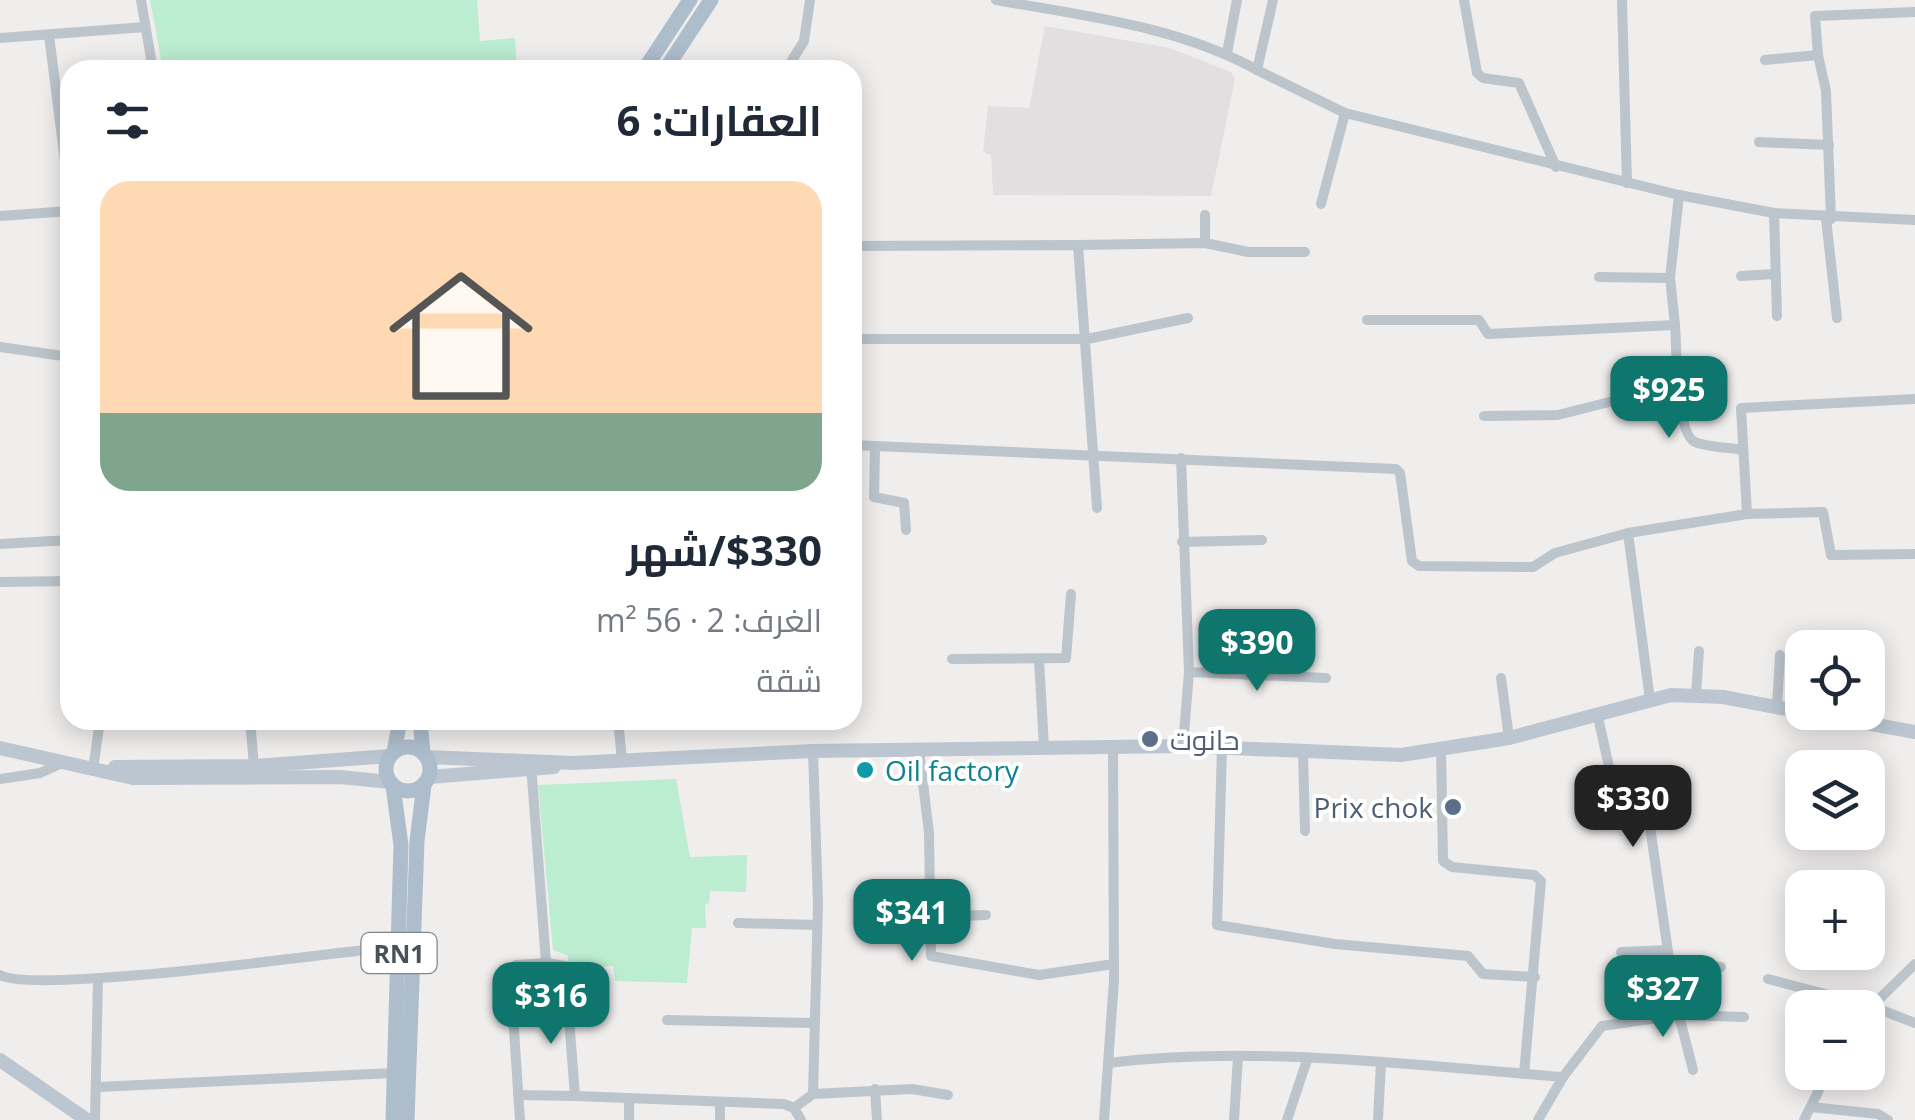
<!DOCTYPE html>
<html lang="ar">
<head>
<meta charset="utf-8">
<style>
  :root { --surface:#fff; --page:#f2f2f3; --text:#1f2937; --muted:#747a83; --accent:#0f766e }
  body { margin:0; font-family:"Open Sans",Cairo,sans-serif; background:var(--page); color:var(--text); direction:rtl; height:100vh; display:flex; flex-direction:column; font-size:38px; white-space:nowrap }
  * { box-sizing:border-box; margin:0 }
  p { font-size:32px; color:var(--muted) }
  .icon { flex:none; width:55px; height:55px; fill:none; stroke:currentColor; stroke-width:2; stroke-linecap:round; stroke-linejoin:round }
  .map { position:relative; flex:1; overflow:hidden; direction:ltr }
  .sheet { position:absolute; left:60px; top:60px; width:802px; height:670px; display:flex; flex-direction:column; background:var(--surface); border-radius:30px; box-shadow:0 5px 25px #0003; direction:rtl }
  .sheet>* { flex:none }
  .fabs { position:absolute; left:1785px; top:630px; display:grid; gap:20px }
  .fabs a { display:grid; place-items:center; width:100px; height:100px; border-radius:20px; background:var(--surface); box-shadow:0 5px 25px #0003; font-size:50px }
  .price { position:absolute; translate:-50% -85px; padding:0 22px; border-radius:20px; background:var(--accent); color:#fff; font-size:32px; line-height:65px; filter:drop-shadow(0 2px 5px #0008) }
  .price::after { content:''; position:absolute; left:50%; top:60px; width:30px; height:22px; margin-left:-15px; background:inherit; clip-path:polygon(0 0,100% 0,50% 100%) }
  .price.active { background:#222; color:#fff }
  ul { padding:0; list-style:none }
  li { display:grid; align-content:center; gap:20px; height:530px; padding:0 40px }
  li span { display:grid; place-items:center; height:310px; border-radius:30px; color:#555 }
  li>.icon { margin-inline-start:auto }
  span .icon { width:180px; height:180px; fill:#fffc; stroke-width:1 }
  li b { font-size:42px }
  h2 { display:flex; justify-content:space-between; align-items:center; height:120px; padding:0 40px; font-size:42px }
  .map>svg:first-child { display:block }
  .education { fill:#e1dfdf }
  .green { fill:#bcedd0 }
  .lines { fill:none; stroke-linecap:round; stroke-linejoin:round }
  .street { stroke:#bcc5cc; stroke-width:10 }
  .secondary { stroke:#bbc6d1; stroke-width:14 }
  .primary { stroke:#aebdcc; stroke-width:15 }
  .service-dot { fill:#5c6f8a; stroke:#fff; stroke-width:4 }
  .culture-dot { fill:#0f9aa8; stroke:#fff; stroke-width:4 }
  .labels { text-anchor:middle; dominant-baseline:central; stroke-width:8; stroke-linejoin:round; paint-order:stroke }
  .shield { fill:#fff; stroke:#7e858c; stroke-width:2.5 }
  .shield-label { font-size:25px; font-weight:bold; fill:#46515a }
  .service-label { font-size:28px; fill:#4e5e75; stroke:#fff; text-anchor:start }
  .culture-label { font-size:28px; fill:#0d838f; stroke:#fff; text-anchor:start }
</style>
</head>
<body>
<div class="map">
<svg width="1915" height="1120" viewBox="0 0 1915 1120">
  <rect width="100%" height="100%" fill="#f0eded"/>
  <path class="education" d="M1045 26 1170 48 1231 72 1235 79 1211 196 993 195 991 155 983 152 988 106 1029 108Z"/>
  <g class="green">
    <path d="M150 0H477L480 41 515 38 517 70H163Z"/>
    <path d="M676 779 690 857 747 855 746 892 710 891 709 903 705 905 706 928H692L687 983 615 981 613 966 569 969 568 956 553 950 538 785Z"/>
  </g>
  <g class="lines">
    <g class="street">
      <path d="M141 0 153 70"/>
      <path d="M996 0C1084 16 1178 26 1257 70L1273 0"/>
      <path d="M1464 0 1477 73 1483 78 1519 83 1556 167"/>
      <path d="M1622 0 1627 183"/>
      <path d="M49 35 70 201"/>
      <path d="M0 38 145 27"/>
      <path d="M1227 53 1237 0"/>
      <path d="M1818 55 1815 16 1915 12"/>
      <path d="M1765 60 1818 55 1826 91 1831 219"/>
      <path d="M786 70 804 41 810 0"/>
      <path d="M1257 70 1345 113 1679 195 1774 213 1915 220"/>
      <path d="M1759 142 1829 145"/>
      <path d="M1321 204 1345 113"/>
      <path d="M1774 213 1777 316"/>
      <path d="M0 216 70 211"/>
      <path d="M1826 218 1837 318"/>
      <path d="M1205 243V215"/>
      <path d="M1078 245 1205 243 1248 252H1305"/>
      <path d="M852 246 1078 245 1097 508"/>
      <path d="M1741 276 1775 274"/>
      <path d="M1599 277 1670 278"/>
      <path d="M1367 320H1479L1488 334 1675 325C1677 347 1675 432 1695 442 1709 448 1729 447 1743 450"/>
      <path d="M1675 325 1670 278 1679 195"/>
      <path d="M852 339H1087L1188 318"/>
      <path d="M0 347 70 357"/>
      <path d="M1484 416 1558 415 1617 400 1679 404"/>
      <path d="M852 445 1396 469 1400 473 1412 561 1419 566 1533 567 1555 553 1628 533"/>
      <path d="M875 448 874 497 904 503 906 530"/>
      <path d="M1181 458 1189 672 1183 746"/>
      <path d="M1747 514 1741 408 1915 399"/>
      <path d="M1182 542 1262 540"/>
      <path d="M0 544 70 540"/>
      <path d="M0 582 70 581"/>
      <path d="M952 659 1066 658 1071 594"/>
      <path d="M1039 660 1044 747"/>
      <path d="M1189 672 1326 678"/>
      <path d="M1501 678 1509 738"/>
      <path d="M1696 694 1699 651"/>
      <path d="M1650 700 1628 533 1747 514 1823 512 1831 555 1915 554"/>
      <path d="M1777 706 1780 655"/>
      <path d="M1598 717 1617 803 1647 806 1675 1000 1693 1070"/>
      <path d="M250 720 254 766"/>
      <path d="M618 720 622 760"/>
      <path d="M1222 748 1217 925 1335 944 1468 956 1483 974 1535 977"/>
      <path d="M1441 749 1443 861 1452 867 1534 875 1541 881 1524 1074"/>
      <path d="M919 750 929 833 931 956 1039 975 1114 964"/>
      <path d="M1303 751 1305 831"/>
      <path d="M93 770 100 720"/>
      <path d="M0 779 40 773 60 764"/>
      <path d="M931 917 986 915"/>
      <path d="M738 923 817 925"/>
      <path d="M1621 952 1667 950"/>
      <path d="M1670 963 1721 967"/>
      <path d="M0 975C35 995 338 952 399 946"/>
      <path d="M1768 979 1871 1006 1915 1023"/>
      <path d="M1868 1010 1915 964"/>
      <path d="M667 1020 812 1023"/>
      <path d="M1108 1063C1258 1045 1413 1065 1563 1077"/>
      <path d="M98 1087 394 1073"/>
      <path d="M875 1089 877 1120"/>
      <path d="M813 1094 912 1089 948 1095"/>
      <path d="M518 1095 575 1096 565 966 546 963"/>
      <path d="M575 1096 784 1104 794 1108 801 1120"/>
      <path d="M629 1100V1120"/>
      <path d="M720 1105V1120"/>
      <path d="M1811 1107 1878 1114 1888 1120"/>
      <path d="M794 1108 813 1094 818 903 813 751"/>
      <path d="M95 1120 98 978"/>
      <path d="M520 1120 510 970 516 965 546 963 531 764"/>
      <path d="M1104 1120 1114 980 1113 748"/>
      <path d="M1234 1120 1238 1057"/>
      <path d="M1287 1120 1307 1060"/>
      <path d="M1378 1120 1381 1063"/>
      <path d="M1538 1120 1563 1077 1602 1026 1679 1015 1744 1017"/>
      <path d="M1804 1120 1828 1072"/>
    </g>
    <g class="secondary">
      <path d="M1807 712 1915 732"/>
      <path d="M0 748 133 778 340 777 390 782"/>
      <path d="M426 757 574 763 813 751 1183 746 1401 755 1509 738 1671 695 1723 697 1802 712"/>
      <path d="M115 767 254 766 390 756"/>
      <path d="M429 777 554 767"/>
      <path d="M0 1060 87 1120"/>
    </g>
    <g class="primary">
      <path d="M644 70 690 0"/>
      <path d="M665 70 711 0"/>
      <path d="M420 720 423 753"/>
      <circle cx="408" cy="769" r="22"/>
      <path d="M394 752 400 720"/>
      <path d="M393 786 401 845 393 1120"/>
      <path d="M407 1120 417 841 424 785"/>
    </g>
  </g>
  <g class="service-dot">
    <circle cx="1150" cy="739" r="10"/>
    <circle cx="1453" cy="807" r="10"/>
  </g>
  <circle class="culture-dot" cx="865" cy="770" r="10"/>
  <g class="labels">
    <rect class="shield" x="361.5" y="933" width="75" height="40" rx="8"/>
    <g class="shield-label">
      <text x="399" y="953">RN1</text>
    </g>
    <g class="service-label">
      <text x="1170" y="739">حانوت</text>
      <text x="1433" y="807" text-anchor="end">Prix chok</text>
    </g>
    <g class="culture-label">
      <text x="885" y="770">Oil factory</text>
    </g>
  </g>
</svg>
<div class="fabs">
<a><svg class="icon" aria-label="locate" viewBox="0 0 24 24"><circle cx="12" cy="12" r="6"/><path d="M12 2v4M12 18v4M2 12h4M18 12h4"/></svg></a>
<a><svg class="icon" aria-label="layers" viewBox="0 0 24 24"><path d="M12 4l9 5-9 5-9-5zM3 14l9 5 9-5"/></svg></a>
<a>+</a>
<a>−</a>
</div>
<b class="price" style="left:1669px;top:441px">$925</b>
<b class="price" style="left:1257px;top:694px">$390</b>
<b class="price active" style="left:1633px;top:850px">$330</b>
<b class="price" style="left:912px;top:964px">$341</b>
<b class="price" style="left:1663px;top:1040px">$327</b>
<b class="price" style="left:551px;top:1047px">$316</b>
<section class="sheet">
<h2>العقارات: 6<svg class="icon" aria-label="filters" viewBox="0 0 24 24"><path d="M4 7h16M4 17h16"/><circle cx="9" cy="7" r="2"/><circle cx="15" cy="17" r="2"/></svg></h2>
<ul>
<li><span style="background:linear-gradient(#ffd9b3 75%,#7fa58c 0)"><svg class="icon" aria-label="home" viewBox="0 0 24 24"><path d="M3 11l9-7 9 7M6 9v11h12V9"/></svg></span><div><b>$330/شهر</b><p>الغرف: 2 · 56 m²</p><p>شقة</p></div></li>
</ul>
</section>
</div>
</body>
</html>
